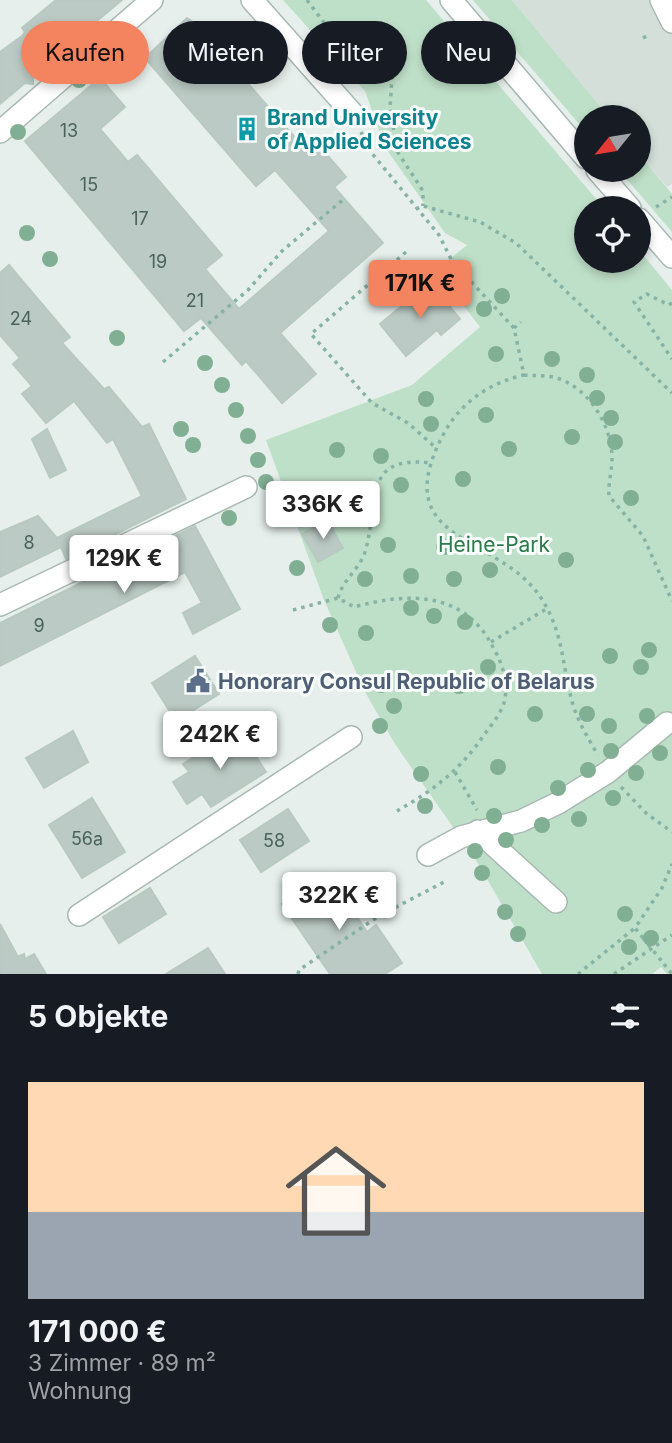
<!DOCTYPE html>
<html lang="de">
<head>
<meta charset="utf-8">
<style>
  :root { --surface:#171b24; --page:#20242c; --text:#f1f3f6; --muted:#9ea1a6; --accent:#f4845f }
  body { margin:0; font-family:Inter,sans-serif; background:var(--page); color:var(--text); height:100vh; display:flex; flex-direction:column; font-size:26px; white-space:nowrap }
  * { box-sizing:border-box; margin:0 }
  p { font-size:23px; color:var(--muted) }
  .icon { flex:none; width:38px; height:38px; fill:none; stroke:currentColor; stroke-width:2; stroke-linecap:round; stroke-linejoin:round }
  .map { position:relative; height:974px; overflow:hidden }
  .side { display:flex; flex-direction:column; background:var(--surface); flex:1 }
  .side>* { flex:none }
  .top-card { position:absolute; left:21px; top:21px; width:630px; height:63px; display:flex; gap:14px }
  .needle { width:46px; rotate:240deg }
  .tools { position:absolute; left:574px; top:105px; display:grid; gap:14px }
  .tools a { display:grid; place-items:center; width:77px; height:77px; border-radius:50%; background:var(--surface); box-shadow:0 4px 10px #0003; font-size:35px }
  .price { position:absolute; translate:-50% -60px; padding:0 16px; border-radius:7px; background:#fff; color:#222; font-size:23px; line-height:46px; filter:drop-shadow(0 2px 4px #0008) }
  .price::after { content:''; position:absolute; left:50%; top:42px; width:21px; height:16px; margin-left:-10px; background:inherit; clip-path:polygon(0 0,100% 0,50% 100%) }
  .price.current { background:var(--accent); color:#111 }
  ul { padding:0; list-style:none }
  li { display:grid; align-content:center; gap:14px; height:371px; padding:0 28px }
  li span { display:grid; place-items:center; height:217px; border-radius:0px; color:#555 }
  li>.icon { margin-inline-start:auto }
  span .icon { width:126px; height:126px; fill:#fffc; stroke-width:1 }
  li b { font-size:30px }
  h2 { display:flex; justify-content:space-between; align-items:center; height:84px; padding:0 28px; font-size:30px }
  .tag { padding:0 24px; border-radius:32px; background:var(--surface); box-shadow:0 4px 10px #0003; font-size:24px; line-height:63px }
  .tag.current { background:var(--accent); color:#111 }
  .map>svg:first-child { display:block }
  .built { fill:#d4dfda }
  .green { fill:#bfe0c8 }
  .building { fill:#bbcac4; stroke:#b8c9c2; stroke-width:2 }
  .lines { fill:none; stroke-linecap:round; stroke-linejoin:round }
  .minor-casing { stroke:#a8b8b2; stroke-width:24 }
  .path { stroke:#86b3a5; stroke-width:3.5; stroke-dasharray:3.5 5; stroke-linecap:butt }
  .minor { stroke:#fff; stroke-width:21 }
  .path-bridge { stroke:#86b3a5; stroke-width:3.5; stroke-dasharray:3.5 5; stroke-linecap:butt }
  .tree { fill:#80af93 }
  .labels { text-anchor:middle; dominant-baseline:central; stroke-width:6; stroke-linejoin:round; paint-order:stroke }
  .number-label { font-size:18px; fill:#4a645c }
  .culture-label { font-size:21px; font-weight:bold; fill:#0d838f; stroke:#f7fbf9; text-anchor:start }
  .park-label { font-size:21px; fill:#2d7a4b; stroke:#f7fbf9 }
  .service-label { font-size:21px; font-weight:bold; fill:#4e5e75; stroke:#f7fbf9; text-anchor:start }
</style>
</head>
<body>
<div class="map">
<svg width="672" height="974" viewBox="0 0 672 974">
  <rect width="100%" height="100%" fill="#e6efeb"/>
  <path class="built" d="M512 0H672V184L667 187 639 154V117H609Z"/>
  <g class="green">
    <path d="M283 0H426L604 208H586V261H639V250L672 290V974H667L661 967 652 974H542L476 860 395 744 365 692 324 600 266 440 412 385 480 327 436 270 467 245 445 233 385 147 365 91Z"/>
    <path d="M473 0H512L609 117H586V132Z"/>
    <path d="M639 154 672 194V232L619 170H639Z"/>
  </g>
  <g class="building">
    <path d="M56 0H122L45 64 33 76V84L25 83 0 104V52L22 36 25 32 22 28Z"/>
    <path d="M187 18 197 25 311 156 321 148 346 177 334 187 383 243 280 333 316 374 282 403 246 361 242 365 201 318 184 331 25 141 100 78 125 107 100 129 128 162 137 155 222 255 205 269 239 309 329 231 275 170 256 186 145 58Z"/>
    <path d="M9 265 70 337 62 343 104 389 109 387 142 427 149 424 186 499 66 559 61 547 0 577V532L38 516 57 538 142 496 113 439 107 443 74 401 46 423 22 394 32 386 13 364 20 358 0 335V273Z"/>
    <path d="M430 283 460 319 441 335 437 330 406 356 380 324Z"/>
    <path d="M47 429 66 470 50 478 32 439Z"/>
    <path d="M327 520 343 548 318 562 302 534Z"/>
    <path d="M195 526 240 609 193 634 183 613 202 603 185 572 0 666V623Z"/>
    <path d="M195 656 219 694 176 721 152 683Z"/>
    <path d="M238 729 266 772 211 807 202 794 187 804 173 782 189 772 183 764Z"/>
    <path d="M73 731 88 762 44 788 26 758Z"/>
    <path d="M92 798 125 852 82 878 49 825Z"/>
    <path d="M288 809 309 841 261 872 240 840Z"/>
    <path d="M328 873 367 932 376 925 402 963 385 974H330L282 904Z"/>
    <path d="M150 888 166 914 119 943 103 917Z"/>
    <path d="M0 924 18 957 24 954 25 959 34 954 46 974H0Z"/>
    <path d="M208 948 225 974H166Z"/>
  </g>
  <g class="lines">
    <g class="minor-casing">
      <g id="minor">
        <path d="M252 0 353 114"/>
        <path d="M451 0 586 158"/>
        <path d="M661 0 672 22"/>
        <path d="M0 132 152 0"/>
        <path d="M597 170 630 208"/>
        <path d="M639 219 672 257"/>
        <path d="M0 605 246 487"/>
        <path d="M478 831 556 902"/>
        <path d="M428 855 461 837 521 821 558 803 608 772 667 723"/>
        <path d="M79 915 351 737"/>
      </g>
    </g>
    <g class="path">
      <path d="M307 0 337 40 358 52 380 59 389 66 392 76 390 108 397 151 423 191V206"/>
      <path d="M643 38 649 35"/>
      <path d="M361 132 370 151 439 235 452 261 514 328 524 375C489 383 459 403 442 437 386 546 502 533 543 601 565 637 562 670 574 708 580 725 589 740 598 755"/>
      <path d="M656 207 672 197"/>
      <path d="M416 209 423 206 480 222 516 243 672 393"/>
      <path d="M406 252 311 334 372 403 408 423 436 448"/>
      <path d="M672 303 669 305 647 294 634 302 672 359"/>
      <path d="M514 328 521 322"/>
      <path d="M163 362 248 290 282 251 345 198"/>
      <path d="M524 375C535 376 546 375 557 378 589 388 612 426 612 458 612 471 608 483 609 496L643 536 672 601"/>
      <path d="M338 598C343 579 359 570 365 552 379 508 360 454 430 463"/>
      <path d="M293 610 338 598 354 607C408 592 464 591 493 647 503 665 509 683 504 703 500 715 491 725 484 735 460 770 434 790 397 811"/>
      <path d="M491 642 548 608"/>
      <path d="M455 772 477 810"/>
      <path d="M621 787 647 814 672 832"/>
      <path d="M643 938 635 928 662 888 672 864"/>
      <path d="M664 964 672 974"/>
      <path d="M298 974 299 970 379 916 446 881"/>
      <path d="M578 974 635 928"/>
      <path d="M614 974 672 935"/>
    </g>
    <use href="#minor" class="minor"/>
    <path class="path-bridge" d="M643 938 664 964"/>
  </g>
  <g class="tree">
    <circle cx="79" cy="80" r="8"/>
    <circle cx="18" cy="132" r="8"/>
    <circle cx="27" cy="233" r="8"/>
    <circle cx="50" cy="259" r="8"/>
    <circle cx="450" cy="276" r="8"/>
    <circle cx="502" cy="296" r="8"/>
    <circle cx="484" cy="309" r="8"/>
    <circle cx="117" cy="338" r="8"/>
    <circle cx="496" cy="354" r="8"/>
    <circle cx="552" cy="359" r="8"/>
    <circle cx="205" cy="363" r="8"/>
    <circle cx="587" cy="375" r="8"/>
    <circle cx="222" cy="385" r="8"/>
    <circle cx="597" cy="398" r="8"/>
    <circle cx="426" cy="399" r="8"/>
    <circle cx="236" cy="410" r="8"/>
    <circle cx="486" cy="415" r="8"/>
    <circle cx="611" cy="418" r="8"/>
    <circle cx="431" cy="424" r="8"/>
    <circle cx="181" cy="429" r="8"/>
    <circle cx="248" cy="436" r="8"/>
    <circle cx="572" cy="437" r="8"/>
    <circle cx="615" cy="442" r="8"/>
    <circle cx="193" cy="445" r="8"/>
    <circle cx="509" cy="449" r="8"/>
    <circle cx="337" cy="450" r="8"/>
    <circle cx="381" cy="456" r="8"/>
    <circle cx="258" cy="460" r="8"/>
    <circle cx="463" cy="479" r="8"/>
    <circle cx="266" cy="482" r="8"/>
    <circle cx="401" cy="485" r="8"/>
    <circle cx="631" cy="498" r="8"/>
    <circle cx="229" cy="518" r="8"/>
    <circle cx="278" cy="519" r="8"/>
    <circle cx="388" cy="545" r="8"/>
    <circle cx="444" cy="547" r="8"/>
    <circle cx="566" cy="560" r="8"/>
    <circle cx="297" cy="568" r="8"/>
    <circle cx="490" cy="570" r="8"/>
    <circle cx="411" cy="576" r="8"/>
    <circle cx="365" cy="579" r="8"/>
    <circle cx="454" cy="579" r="8"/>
    <circle cx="411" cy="608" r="8"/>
    <circle cx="434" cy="616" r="8"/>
    <circle cx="465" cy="622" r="8"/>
    <circle cx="330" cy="625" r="8"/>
    <circle cx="366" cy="633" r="8"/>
    <circle cx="649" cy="650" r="8"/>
    <circle cx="610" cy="656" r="8"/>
    <circle cx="488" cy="667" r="8"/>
    <circle cx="641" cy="667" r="8"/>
    <circle cx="381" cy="685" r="8"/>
    <circle cx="459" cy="686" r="8"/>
    <circle cx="394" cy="706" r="8"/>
    <circle cx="535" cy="714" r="8"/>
    <circle cx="587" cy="714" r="8"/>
    <circle cx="647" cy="716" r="8"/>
    <circle cx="380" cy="726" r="8"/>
    <circle cx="609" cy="726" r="8"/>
    <circle cx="611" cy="751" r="8"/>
    <circle cx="660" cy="753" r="8"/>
    <circle cx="498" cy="767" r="8"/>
    <circle cx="588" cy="770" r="8"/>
    <circle cx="636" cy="773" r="8"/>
    <circle cx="421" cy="774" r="8"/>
    <circle cx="558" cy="788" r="8"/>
    <circle cx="613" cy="798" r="8"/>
    <circle cx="425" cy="806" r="8"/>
    <circle cx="494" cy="816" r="8"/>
    <circle cx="579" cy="819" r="8"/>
    <circle cx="542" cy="825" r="8"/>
    <circle cx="506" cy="840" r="8"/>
    <circle cx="475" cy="851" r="8"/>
    <circle cx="482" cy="873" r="8"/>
    <circle cx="505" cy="912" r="8"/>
    <circle cx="625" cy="914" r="8"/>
    <circle cx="518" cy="934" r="8"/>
    <circle cx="651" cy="938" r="8"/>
    <circle cx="629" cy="947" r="8"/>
  </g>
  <defs>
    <g id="building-bare" transform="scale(1.89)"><path d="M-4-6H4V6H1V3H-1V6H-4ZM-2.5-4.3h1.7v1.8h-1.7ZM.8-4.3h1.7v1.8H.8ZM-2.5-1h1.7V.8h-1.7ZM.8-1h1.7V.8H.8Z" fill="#0f9aa8" stroke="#f7fbf9" stroke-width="2.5" paint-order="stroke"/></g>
    <g id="civic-bare" transform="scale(1.89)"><path d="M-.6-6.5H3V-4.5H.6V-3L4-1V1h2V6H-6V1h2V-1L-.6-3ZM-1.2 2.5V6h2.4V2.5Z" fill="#5c6f8a" stroke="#f7fbf9" stroke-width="2.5" paint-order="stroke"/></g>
  </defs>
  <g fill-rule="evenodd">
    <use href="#building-bare" x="247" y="129"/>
    <use href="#civic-bare" x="198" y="681"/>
  </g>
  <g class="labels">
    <g class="number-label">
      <text x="69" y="130">13</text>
      <text x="89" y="184">15</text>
      <text x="140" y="218">17</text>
      <text x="158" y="261">19</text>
      <text x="195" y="300">21</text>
      <text x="21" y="318">24</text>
      <text x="29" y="542">8</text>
      <text x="39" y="625">9</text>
      <text x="87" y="838">56a</text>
      <text x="274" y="840">58</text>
    </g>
    <g class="culture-label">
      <text x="267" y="117">Brand University<tspan x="267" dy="24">of Applied Sciences</tspan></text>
    </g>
    <g class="park-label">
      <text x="494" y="544">Heine-Park</text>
    </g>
    <g class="service-label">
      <text x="218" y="681">Honorary Consul Republic of Belarus</text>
    </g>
  </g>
</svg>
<div class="tools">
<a><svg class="needle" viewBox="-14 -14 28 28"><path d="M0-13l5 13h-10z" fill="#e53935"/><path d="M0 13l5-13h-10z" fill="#9ea1a6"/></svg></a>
<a><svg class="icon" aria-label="locate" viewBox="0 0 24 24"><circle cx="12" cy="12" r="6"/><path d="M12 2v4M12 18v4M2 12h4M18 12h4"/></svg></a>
</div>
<b class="price current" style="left:420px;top:320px">171K €</b>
<b class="price" style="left:323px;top:541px">336K €</b>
<b class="price" style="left:124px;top:595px">129K €</b>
<b class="price" style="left:220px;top:771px">242K €</b>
<b class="price" style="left:339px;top:932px">322K €</b>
<div class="top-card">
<a class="tag current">Kaufen</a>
<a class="tag">Mieten</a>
<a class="tag">Filter</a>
<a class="tag">Neu</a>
</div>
</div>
<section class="side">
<h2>5 Objekte<svg class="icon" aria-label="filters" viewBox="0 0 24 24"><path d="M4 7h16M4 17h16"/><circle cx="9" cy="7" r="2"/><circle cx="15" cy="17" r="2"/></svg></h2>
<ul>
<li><span style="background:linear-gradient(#ffd9b3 60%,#9aa5b1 0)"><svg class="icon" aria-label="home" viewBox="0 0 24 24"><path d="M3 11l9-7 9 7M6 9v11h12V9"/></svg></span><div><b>171 000 €</b><p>3 Zimmer · 89 m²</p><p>Wohnung</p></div></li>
</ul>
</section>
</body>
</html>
